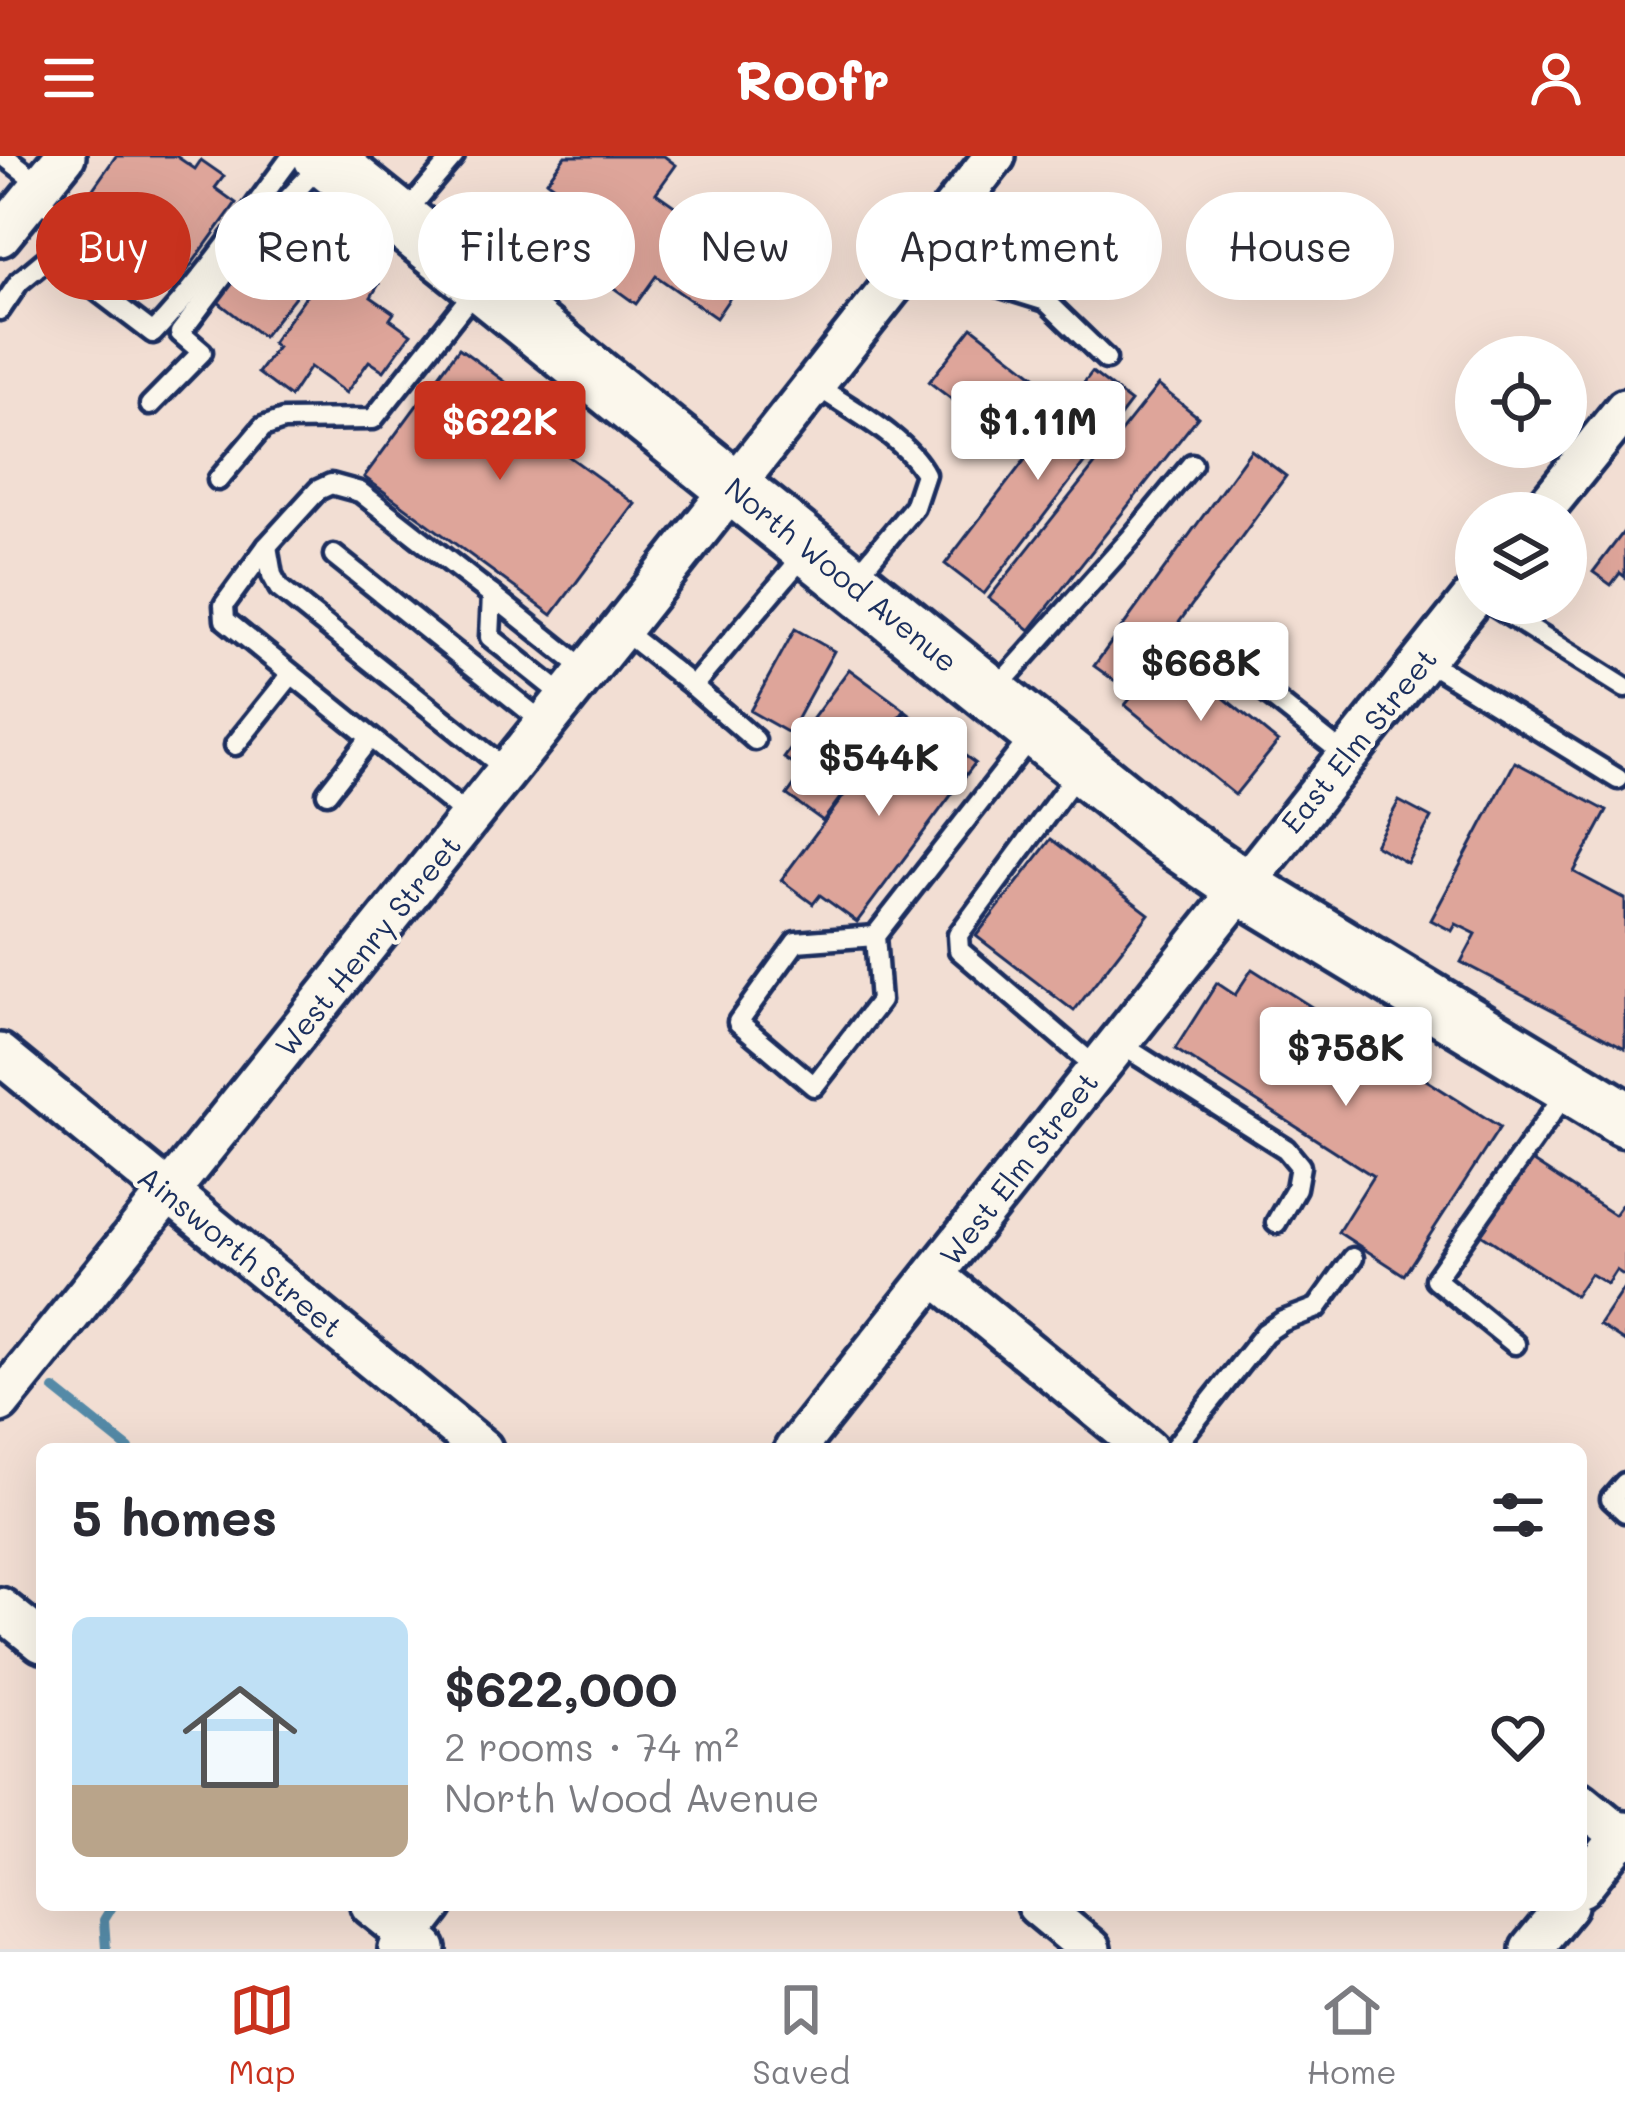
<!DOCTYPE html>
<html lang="en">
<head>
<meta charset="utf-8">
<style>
  :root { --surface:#fff; --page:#f7f7f7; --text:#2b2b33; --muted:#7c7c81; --line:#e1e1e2; --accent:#c8321e }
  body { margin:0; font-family:Mali,sans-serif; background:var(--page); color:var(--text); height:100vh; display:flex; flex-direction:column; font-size:45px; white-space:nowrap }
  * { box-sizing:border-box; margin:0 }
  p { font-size:39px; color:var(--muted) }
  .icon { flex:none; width:66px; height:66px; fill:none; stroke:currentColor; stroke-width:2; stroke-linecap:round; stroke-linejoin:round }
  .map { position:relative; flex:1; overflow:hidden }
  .sheet { position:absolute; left:36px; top:1287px; width:1551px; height:468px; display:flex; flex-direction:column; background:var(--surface); border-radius:18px; box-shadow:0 12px 48px #0002 }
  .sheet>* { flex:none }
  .banner { position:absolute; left:36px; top:36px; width:1554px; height:108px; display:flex; gap:24px }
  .buttons { position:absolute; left:1455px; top:180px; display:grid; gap:24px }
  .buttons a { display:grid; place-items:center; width:132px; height:132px; border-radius:50%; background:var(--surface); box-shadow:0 12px 48px #0002; font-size:60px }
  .price { position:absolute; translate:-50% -102px; padding:0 27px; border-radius:12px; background:#fff; color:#222; font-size:39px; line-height:78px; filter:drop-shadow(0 3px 6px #0008) }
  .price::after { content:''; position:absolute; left:50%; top:72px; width:36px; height:27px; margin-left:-18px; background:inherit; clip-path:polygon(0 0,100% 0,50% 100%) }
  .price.on { background:var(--accent); color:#fff }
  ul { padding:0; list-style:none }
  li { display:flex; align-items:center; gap:36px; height:300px; padding:0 36px }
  li span { display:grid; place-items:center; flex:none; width:336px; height:240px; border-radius:18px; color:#555 }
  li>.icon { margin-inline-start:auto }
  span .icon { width:144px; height:144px; fill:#fffc; stroke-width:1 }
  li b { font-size:51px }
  h2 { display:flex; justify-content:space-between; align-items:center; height:144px; padding:0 36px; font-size:51px }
  .chip { padding:0 42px; border-radius:54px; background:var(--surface); box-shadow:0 12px 48px #0002; font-size:42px; line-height:108px }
  .chip.on { background:var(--accent); color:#fff }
  header { display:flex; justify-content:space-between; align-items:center; height:156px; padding:0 36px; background:var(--accent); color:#fff; font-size:54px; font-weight:800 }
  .tab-bar { display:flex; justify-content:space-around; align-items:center; height:168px; border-top:3px solid var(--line); background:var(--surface); font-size:33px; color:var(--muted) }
  .tab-bar a { display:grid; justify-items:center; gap:6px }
  .tab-bar .on { color:var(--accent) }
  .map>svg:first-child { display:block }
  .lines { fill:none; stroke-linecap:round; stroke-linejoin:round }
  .stream { stroke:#548aa7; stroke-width:10 }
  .building { fill:#dea59a; stroke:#1b2f5e; stroke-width:3 }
  .lane-casing { stroke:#1b2f5e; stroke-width:27 }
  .street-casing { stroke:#1b2f5e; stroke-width:48 }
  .secondary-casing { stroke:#1b2f5e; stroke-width:63 }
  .lane { stroke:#fbf7ec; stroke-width:18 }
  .street { stroke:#fbf7ec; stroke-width:39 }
  .secondary { stroke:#fbf7ec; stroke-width:54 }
  .labels { text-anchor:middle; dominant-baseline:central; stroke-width:9; stroke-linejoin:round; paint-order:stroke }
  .street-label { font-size:30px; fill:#1b2f5e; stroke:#fbf7ec }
</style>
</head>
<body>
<header><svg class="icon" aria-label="menu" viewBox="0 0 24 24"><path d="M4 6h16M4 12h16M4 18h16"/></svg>Roofr<svg class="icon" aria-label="person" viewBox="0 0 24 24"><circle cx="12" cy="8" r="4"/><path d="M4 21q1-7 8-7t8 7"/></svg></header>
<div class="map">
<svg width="1625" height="1793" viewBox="0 0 1625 1793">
  <rect width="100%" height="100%" fill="#f2ded3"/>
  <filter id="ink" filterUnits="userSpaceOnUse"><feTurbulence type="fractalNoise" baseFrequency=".00833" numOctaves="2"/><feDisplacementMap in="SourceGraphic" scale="24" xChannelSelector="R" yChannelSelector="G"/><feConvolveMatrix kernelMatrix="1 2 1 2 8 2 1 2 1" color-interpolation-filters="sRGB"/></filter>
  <g filter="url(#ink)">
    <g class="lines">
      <g class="stream">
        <path d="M54 1233 129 1293"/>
        <path d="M106 1793 104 1764 113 1749"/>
      </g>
    </g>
    <g class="building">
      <path d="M116 0H176L195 13 201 4 224 20 215 32 236 47 173 134 141 110 152 96 83 47Z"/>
      <path d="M565 0H664L676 9 656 37 751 104 738 122 742 124 716 162 656 120 636 148 593 117 608 97 543 52 558 33 547 25Z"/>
      <path d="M285 52 334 91 263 181 214 143Z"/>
      <path d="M336 98 379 128 371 141 394 157 390 163 411 178 384 215 369 205 346 237 310 211 290 241 258 217 277 191 272 187Z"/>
      <path d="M972 171 1044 227 1002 282 929 226Z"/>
      <path d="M459 192 567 271 553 289 635 348 552 459 364 321Z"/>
      <path d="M1092 216 1131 246 984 438 945 408Z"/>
      <path d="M1158 229 1198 261 1030 474 989 442Z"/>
      <path d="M1251 294 1286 320 1129 535 1094 510Z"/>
      <path d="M1625 374V421L1620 417 1611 429 1593 416Z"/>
      <path d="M795 473 834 495 789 577 750 555Z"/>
      <path d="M1168 496 1278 586 1235 639 1125 549Z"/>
      <path d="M849 513 905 554 823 665 787 639 804 615 784 602Z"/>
      <path d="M906 556 975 607 857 766 820 739 813 748 781 724Z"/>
      <path d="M1515 606 1607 655 1574 716 1625 743V892L1461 806 1476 778 1456 768 1452 775 1431 764Z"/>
      <path d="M1399 645 1431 662 1407 707 1375 689Z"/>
      <path d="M1051 683 1149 758 1074 855 976 780Z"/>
      <path d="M1252 813 1500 971 1404 1119 1338 1076 1373 1020 1175 893 1217 827 1235 839Z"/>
      <path d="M1530 1004 1614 1059 1625 1044V1120L1616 1114 1607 1128 1590 1118 1575 1140 1481 1078Z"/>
      <path d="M1625 1130V1186L1599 1169Z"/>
    </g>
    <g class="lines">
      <g class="lane-casing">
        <g id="lane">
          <path d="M4 0 42 29"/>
          <path d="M33 40 75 69 54 97 90 129 153 177C205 123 247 60 292 0"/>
          <path d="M403 60 454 0"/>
          <path d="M931 81 998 130 1046 145 1106 203"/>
          <path d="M0 154 19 126 54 97"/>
          <path d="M814 228C848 252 906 281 925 318L914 351 854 423"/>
          <path d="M150 249 202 196 180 177 255 78 322 7"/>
          <path d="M218 324 263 271 283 264 373 263 477 132"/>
          <path d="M267 390 272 419 279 432 507 614"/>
          <path d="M334 399 544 567"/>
          <path d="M492 439 587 515"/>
          <path d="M1490 447 1625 532"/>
          <path d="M621 473 693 530 805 398"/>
          <path d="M1200 484 1346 600"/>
          <path d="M1423 503 1618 623"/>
          <path d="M693 530 755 584"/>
          <path d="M994 535 1131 382 1192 308"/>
          <path d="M235 589 291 519"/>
          <path d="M1079 615 958 779 959 794 1097 912"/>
          <path d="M327 637 370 582"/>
          <path d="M469 661 225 464 224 449 267 390 318 334 331 328 360 336 492 439 490 481 565 541"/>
          <path d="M875 780 796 786 738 866 814 930 880 845 875 780 1033 578"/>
          <path d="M1117 886 1286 993 1300 1010 1296 1032 1276 1067"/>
          <path d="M1515 1188 1435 1123 1567 935"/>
          <path d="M1173 1293 1265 1177 1283 1165 1317 1152 1353 1102"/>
          <path d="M1625 1327 1611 1343 1625 1356"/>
        </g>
      </g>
      <g class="street-casing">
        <g id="street">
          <path d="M0 80 65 0"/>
          <path d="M1541 357 1625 253"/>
          <path d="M0 898 482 1293"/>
          <path d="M934 1119 1147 1293"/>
          <path d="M0 1246 621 473 995 0"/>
          <path d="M795 1293 1476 438"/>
          <path d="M0 1452 42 1486"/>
          <path d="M1581 1647 1625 1683"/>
          <path d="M1581 1731 1625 1676"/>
          <path d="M371 1749 426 1793"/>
          <path d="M1037 1749 1090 1793"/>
          <path d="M399 1793 433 1749"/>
          <path d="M1531 1793 1567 1749"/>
        </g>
      </g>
      <g class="secondary-casing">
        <path id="secondary" d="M321 0 1160 674 1241 730 1625 963"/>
      </g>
      <use href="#lane" class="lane"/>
      <use href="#street" class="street"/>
      <use href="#secondary" class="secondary"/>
    </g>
  </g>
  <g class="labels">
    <g class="street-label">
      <text transform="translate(842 418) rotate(39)">North Wood Avenue</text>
      <text transform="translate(1358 584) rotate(-51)">East Elm Street</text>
      <text transform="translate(367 789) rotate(-51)">West Henry Street</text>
      <text transform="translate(1018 1012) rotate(-52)">West Elm Street</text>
      <text transform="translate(241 1095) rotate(39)">Ainsworth Street</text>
    </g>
  </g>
</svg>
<div class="buttons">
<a><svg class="icon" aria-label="locate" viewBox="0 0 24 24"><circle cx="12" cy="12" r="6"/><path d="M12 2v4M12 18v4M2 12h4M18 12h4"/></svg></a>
<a><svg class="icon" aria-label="layers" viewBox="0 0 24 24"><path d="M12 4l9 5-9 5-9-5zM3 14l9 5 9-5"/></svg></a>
</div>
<b class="price on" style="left:500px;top:327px">$622K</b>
<b class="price" style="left:1038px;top:327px">$1.11M</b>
<b class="price" style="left:1201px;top:568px">$668K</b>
<b class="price" style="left:879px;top:663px">$544K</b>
<b class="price" style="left:1346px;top:953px">$758K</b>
<div class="banner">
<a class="chip on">Buy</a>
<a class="chip">Rent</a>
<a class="chip">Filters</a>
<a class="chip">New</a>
<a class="chip">Apartment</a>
<a class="chip">House</a>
</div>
<section class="sheet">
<h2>5 homes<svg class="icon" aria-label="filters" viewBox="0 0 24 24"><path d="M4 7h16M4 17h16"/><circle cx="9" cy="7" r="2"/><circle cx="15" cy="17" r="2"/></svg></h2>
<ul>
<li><span style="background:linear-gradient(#bfe0f5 70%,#b9a48a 0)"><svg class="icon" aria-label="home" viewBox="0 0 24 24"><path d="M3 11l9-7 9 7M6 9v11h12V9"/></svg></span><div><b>$622,000</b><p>2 rooms · 74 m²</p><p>North Wood Avenue</p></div><svg class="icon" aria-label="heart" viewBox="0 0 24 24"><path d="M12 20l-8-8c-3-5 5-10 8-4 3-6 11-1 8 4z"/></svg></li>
</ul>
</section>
</div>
<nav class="tab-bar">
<a class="on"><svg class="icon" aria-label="map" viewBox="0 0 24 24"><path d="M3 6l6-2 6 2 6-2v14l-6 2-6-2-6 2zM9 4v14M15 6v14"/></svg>Map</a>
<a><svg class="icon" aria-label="saved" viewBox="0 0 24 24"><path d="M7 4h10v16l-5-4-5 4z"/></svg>Saved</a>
<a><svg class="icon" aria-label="home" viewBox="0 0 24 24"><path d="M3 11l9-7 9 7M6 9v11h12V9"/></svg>Home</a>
</nav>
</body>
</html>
